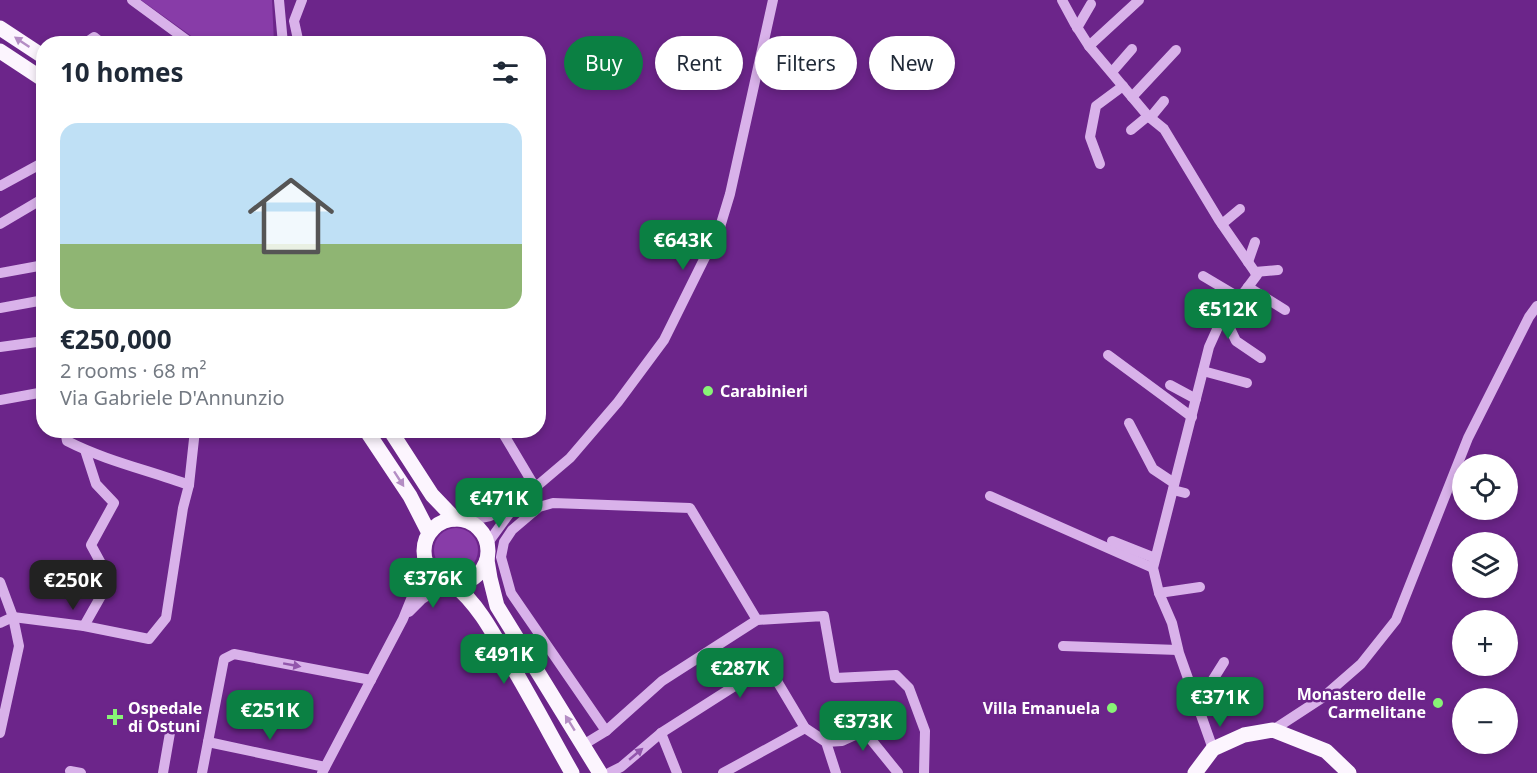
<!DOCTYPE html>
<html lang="en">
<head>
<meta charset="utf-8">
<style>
  :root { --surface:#fff; --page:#f6f6f7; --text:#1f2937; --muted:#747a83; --accent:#0b8043 }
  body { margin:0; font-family:"Noto Sans",sans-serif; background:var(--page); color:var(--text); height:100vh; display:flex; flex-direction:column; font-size:22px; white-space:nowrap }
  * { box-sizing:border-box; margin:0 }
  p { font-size:20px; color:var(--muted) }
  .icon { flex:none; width:33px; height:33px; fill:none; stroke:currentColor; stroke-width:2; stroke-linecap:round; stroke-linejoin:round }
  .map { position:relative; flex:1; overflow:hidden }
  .panel { position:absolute; left:36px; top:36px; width:510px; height:402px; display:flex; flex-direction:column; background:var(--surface); border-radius:24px; box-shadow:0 3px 9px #0003 }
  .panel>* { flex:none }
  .banner { position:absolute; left:564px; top:36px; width:570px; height:54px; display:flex; gap:12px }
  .controls { position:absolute; left:1452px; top:454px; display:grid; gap:12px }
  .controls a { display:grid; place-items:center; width:66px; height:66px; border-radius:50%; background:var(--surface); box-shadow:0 3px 9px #0003; font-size:30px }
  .price { position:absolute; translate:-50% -51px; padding:0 14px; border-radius:12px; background:var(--accent); color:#fff; font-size:20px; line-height:39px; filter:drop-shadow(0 2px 3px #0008) }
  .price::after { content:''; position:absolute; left:50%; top:36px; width:18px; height:14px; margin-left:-9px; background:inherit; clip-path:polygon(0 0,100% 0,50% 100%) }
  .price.selected { background:#222; color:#fff }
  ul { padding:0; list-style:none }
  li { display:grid; align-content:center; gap:12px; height:318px; padding:0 24px }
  li span { display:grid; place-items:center; height:186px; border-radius:18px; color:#555 }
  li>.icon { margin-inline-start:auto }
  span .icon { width:108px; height:108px; fill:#fffc; stroke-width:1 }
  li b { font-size:26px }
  h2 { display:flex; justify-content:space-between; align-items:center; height:72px; padding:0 24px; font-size:26px }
  .chip { padding:0 21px; border-radius:27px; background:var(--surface); box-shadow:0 3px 9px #0003; font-size:21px; line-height:54px }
  .chip.selected { background:var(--accent); color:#fff }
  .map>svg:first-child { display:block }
  .green { fill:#883ca8 }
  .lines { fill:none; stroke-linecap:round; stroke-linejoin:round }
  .minor { stroke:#d9b2ea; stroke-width:10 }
  .major { stroke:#fcf5fe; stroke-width:15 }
  .oneway { fill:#b48dc4 }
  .oneway2 { fill:#9256ac }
  .poi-dot { fill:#88f376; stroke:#6c258a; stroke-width:2 }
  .labels { text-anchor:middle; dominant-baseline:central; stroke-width:5; stroke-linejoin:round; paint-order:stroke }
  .poi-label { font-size:16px; font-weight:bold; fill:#fff; stroke:#6c258a; text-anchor:start }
</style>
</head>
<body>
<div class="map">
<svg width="1537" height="773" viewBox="0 0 1537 773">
  <rect width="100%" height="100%" fill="#6c258a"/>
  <g class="green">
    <path d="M141 0H272L274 43H255L246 41 239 44 201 43Z"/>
    <circle cx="456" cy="550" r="22"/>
  </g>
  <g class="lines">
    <g class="minor">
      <path d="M132 0 192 44"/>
      <path d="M279 0 283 44"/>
      <path d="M1062 0 1075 24 1089 46 1148 116 1164 129 1219 220 1257 275 1218 327 1209 347 1153 568 1159 593 1172 623 1179 653 1213 749"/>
      <path d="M1077 28 1091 4"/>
      <path d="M84 44 94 37 103 44"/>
      <path d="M299 44 294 21 302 0"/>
      <path d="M1089 46 1139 0"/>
      <path d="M1112 72 1132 49"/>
      <path d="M1132 97 1176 50"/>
      <path d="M1150 118 1164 101"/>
      <path d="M1131 130 1148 116"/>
      <path d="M1100 164 1090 137 1096 106 1123 86"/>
      <path d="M0 186 44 162"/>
      <path d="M0 224 44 198"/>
      <path d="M1222 224 1240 209"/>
      <path d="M1248 262 1255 242"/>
      <path d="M1255 272 1278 270"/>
      <path d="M0 273 44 265"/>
      <path d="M1203 276 1240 298"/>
      <path d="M1248 287 1285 310"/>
      <path d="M0 308 44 300"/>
      <path d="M1225 318 1236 341 1261 358"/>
      <path d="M0 347 44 341"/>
      <path d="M1108 355 1192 417"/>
      <path d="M1203 371 1247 383"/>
      <path d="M1170 385 1196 399"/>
      <path d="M0 400 44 392"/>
      <path d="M1129 423 1153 469 1174 483"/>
      <path d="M501 430 535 487"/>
      <path d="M189 485 195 430"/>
      <path d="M1173 490 1185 493"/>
      <path d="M990 496 1153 568"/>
      <path d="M467 521 490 516 514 504"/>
      <path d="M1112 541 1155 558"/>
      <path d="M487 544 517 503 570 458 618 402 664 340 720 227 730 194 773 0"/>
      <path d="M0 582 13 617 19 646 0 733"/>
      <path d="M1159 593 1200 587"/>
      <path d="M409 612 422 599 449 582"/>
      <path d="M0 623 13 617 84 626 149 639 166 618 183 508 189 485C148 470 106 461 67 441L65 430"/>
      <path d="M84 626 110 580 91 545 114 503 96 484 85 450"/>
      <path d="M1063 646 1178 650"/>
      <path d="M1197 705 1224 662"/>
      <path d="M1273 730 1322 698 1361 664 1396 620 1468 438 1529 317 1537 306"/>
      <path d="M606 731 511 593 501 557 504 542 512 530 539 507 553 503 690 508 757 620"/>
      <path d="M661 733 677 773"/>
      <path d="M208 742 325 767"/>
      <path d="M826 742 842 741 864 731 898 773"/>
      <path d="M826 742 836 773"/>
      <path d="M583 745 606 731 662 681 757 620 824 616 835 678 896 675 909 688 925 731 924 773"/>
      <path d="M70 771 81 773"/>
      <path d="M163 773 171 727"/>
      <path d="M202 773 224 659 234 654 371 680"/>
      <path d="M322 773 403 619 422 572 424 556"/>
      <path d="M609 773 621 767 661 733 755 673 767 672 774 676 805 728 826 742"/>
      <path d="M723 773 805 728"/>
    </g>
    <g class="major">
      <path d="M0 28 44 57"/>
      <path d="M0 51 44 80"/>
      <path d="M366 430 410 496 429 533"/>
      <path d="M390 430 432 495 455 519"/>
      <circle cx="456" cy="551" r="32"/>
      <path d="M487 560 490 578 497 606 600 773"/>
      <path d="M452 583C476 602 491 629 506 656 529 694 550 734 572 773"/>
      <path d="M1195 773 1213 749 1244 735 1273 730 1326 751 1349 773"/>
    </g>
  </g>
  <defs><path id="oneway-solid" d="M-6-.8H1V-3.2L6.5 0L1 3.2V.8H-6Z" transform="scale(1.5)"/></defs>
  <g class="oneway">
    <use href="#oneway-solid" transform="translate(22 42) rotate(-146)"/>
    <use href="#oneway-solid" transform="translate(399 479) rotate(57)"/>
    <use href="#oneway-solid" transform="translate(570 723) rotate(-122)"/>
  </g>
  <g class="oneway2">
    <use href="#oneway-solid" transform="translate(292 665) rotate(10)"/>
    <use href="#oneway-solid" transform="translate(636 754) rotate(-40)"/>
  </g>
  <g class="poi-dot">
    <circle cx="708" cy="391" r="6"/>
    <circle cx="1438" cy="703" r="6"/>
    <circle cx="1112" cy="708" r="6"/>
    <path d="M112 708h6v6h6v6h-6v6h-6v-6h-6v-6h6z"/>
  </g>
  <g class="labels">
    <g class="poi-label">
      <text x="720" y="391">Carabinieri</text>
      <text x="1426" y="694" text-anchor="end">Monastero delle<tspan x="1426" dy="18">Carmelitane</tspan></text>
      <text x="128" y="708">Ospedale<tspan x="128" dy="18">di Ostuni</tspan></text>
      <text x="1100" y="708" text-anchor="end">Villa Emanuela</text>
    </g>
  </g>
</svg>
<div class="controls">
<a><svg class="icon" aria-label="locate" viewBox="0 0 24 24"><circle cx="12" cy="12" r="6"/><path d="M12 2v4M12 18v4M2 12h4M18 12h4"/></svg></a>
<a><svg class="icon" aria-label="layers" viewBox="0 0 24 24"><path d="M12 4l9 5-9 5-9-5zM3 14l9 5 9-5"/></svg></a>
<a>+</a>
<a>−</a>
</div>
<b class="price" style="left:683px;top:271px">€643K</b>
<b class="price" style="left:1228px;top:340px">€512K</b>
<b class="price" style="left:499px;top:529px">€471K</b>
<b class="price" style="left:433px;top:609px">€376K</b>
<b class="price selected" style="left:73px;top:611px">€250K</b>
<b class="price" style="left:504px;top:685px">€491K</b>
<b class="price" style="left:740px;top:699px">€287K</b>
<b class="price" style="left:1220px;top:728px">€371K</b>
<b class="price" style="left:270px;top:741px">€251K</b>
<b class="price" style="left:863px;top:752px">€373K</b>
<div class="banner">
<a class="chip selected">Buy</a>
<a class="chip">Rent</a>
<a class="chip">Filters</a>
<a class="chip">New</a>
</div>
<section class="panel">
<h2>10 homes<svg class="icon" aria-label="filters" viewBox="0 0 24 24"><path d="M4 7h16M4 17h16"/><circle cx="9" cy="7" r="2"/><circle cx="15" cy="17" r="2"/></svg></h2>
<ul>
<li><span style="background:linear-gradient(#bfe0f5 65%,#8fb573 0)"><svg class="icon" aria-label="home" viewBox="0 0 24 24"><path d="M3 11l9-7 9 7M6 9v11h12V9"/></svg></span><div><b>€250,000</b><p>2 rooms · 68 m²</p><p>Via Gabriele D'Annunzio</p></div></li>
</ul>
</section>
</div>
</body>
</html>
